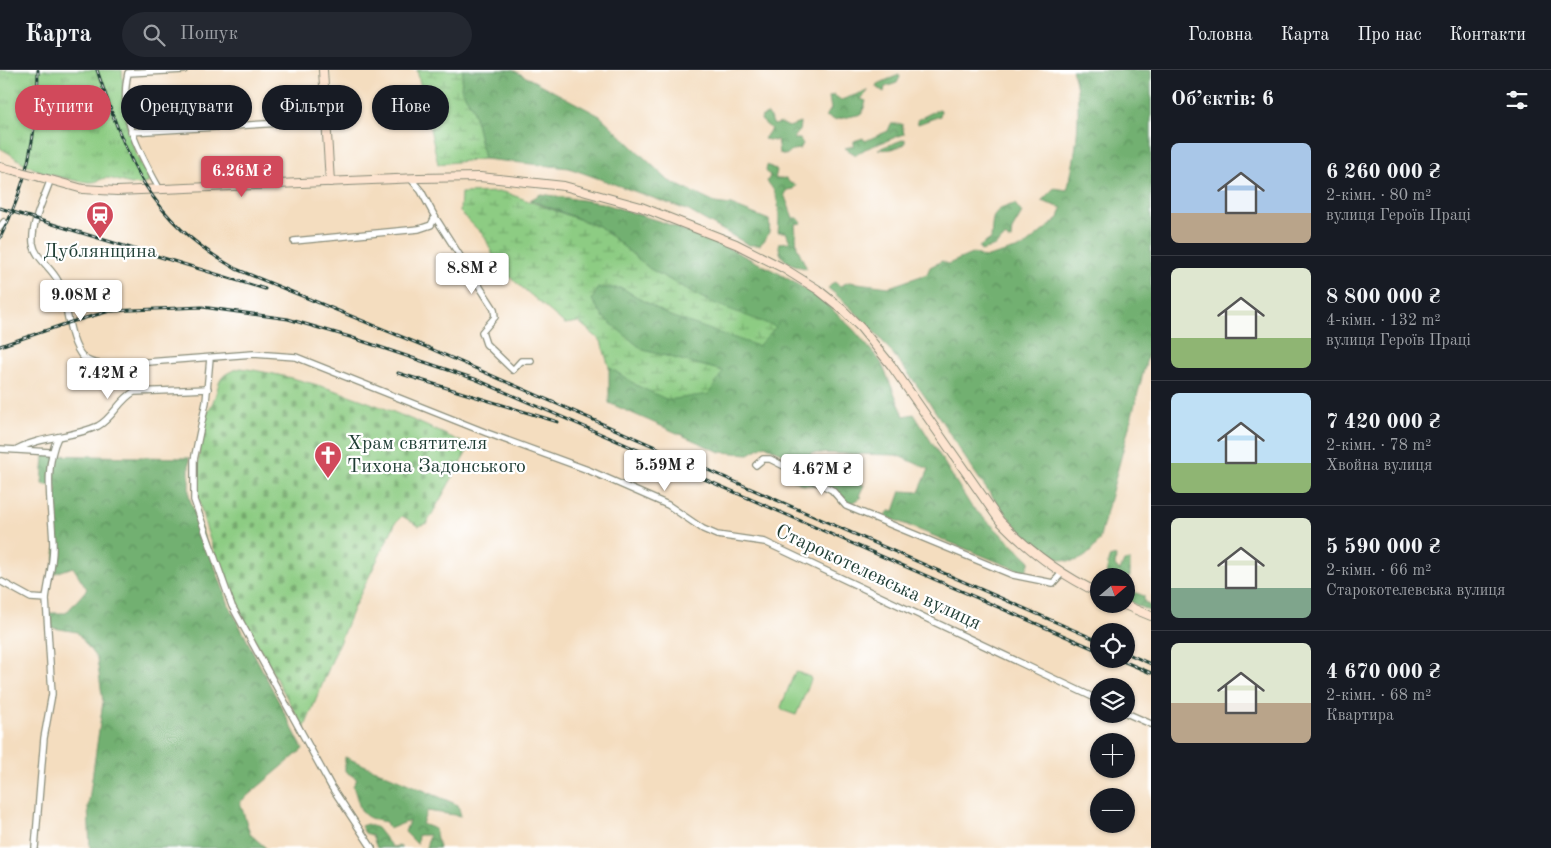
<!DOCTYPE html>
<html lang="uk">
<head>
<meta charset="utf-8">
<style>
  :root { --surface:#171b24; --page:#242831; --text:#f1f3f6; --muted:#9ea1a6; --line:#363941; --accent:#d1495b }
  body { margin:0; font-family:"Old Standard TT",serif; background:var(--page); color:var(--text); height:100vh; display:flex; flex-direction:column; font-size:19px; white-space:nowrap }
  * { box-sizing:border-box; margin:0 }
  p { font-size:16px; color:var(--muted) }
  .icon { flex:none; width:28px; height:28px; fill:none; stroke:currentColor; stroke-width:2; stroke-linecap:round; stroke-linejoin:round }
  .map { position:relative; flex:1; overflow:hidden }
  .details { display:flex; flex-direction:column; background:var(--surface); width:400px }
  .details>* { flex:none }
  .banner { position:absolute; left:15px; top:15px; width:475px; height:45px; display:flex; gap:10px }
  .needle { width:32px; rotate:70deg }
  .controls { position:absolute; left:1090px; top:498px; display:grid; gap:10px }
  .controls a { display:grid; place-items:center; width:45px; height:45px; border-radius:50%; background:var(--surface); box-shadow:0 1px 4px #0004; font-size:25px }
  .price { position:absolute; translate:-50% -42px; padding:0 11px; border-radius:5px; background:#fff; color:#222; font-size:16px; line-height:32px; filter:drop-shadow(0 1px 2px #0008) }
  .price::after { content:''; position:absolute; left:50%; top:30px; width:15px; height:11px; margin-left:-8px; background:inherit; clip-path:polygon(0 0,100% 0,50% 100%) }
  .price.current { background:var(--accent); color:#fff }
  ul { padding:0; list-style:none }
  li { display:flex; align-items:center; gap:15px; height:125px; padding:0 20px }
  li+li { border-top:1px solid var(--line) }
  li span { display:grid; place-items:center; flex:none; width:140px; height:100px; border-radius:8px; color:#555 }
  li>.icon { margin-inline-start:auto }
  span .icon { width:60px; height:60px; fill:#fffc; stroke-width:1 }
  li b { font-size:21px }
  h2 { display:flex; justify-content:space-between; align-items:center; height:60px; padding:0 20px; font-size:21px }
  .pill { padding:0 18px; border-radius:22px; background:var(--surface); box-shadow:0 1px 4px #0004; font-size:18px; line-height:45px }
  .pill.current { background:var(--accent); color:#fff }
  header { display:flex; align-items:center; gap:30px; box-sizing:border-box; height:70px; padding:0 25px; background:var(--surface); border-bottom:1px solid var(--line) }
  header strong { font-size:24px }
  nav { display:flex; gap:28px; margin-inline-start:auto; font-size:18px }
  .search { width:350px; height:45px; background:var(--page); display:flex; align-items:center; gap:12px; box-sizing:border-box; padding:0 18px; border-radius:28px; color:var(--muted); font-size:19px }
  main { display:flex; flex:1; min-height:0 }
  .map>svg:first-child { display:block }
  .grass { fill:url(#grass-tufts); stroke:#56845c }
  .forest { fill:url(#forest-crowns); stroke:#487652 }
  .wetland { fill:url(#wetland-marsh); stroke:#56845c }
  .cemetery { fill:url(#cemetery-stones); stroke:#56845c }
  .pitch { fill:#8dcc83; stroke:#56845c }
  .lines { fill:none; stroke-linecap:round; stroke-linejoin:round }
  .street-casing { stroke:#8a8d7a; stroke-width:8 }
  .secondary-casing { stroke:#8a8d7a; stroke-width:10 }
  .street { stroke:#fff; stroke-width:5.5 }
  .secondary { stroke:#fde4d0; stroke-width:8 }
  .rail-casing { stroke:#1f3d34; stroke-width:3 }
  .rail { stroke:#fff; stroke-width:1; stroke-dasharray:4; stroke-linecap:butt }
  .secondary-bridge-casing { stroke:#8a8d7a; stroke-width:10; stroke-linecap:butt }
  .secondary-bridge { stroke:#fde4d0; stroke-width:8 }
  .labels { text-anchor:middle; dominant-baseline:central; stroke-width:4.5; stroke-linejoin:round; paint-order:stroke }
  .poi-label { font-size:20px; fill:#1f3d34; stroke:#fff }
  .street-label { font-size:20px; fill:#1f3d34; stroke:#fff }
</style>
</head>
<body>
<header>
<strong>Карта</strong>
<div class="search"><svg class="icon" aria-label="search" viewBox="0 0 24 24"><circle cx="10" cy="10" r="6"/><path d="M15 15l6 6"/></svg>Пошук</div>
<nav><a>Головна</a><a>Карта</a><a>Про нас</a><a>Контакти</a></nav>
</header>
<main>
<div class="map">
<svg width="1151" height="778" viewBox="0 0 1151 778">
  <defs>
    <pattern id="grass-tufts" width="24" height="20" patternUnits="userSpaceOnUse" patternTransform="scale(1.25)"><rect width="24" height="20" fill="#8dcc83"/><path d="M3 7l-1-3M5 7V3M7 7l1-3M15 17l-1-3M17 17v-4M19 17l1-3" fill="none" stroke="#73a76c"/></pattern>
    <pattern id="forest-crowns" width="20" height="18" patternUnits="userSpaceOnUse" patternTransform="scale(1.25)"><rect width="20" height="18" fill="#72b071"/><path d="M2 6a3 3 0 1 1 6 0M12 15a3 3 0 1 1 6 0" fill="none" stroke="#5d905e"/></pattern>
    <pattern id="wetland-marsh" width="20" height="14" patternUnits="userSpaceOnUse" patternTransform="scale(1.25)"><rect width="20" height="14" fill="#8dcc83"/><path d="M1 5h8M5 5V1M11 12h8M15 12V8" fill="none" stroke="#73a76c"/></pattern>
    <pattern id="cemetery-stones" width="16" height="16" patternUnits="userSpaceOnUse" patternTransform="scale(1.25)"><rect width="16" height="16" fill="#8dcc83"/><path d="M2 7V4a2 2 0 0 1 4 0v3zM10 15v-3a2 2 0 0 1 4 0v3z" fill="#73a76c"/></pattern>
  </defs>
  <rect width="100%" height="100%" fill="#fff"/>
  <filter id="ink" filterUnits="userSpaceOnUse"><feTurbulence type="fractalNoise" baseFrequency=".02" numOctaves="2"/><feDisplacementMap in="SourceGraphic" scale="10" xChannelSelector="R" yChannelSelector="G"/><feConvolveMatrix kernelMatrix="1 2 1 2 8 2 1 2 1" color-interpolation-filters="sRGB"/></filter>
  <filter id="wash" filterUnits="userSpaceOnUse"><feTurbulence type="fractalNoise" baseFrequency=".0096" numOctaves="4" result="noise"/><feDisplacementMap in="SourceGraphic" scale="20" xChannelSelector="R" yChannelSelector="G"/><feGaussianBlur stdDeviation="1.12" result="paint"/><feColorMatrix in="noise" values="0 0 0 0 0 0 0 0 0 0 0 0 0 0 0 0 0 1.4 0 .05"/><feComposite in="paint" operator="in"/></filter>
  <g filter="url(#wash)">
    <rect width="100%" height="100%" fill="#f4ddbf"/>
    <path class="grass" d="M0 0H122C125 38 126 76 150 108L148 113C133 118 122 110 107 108 101 108 98 112 93 112 79 113 45 104 33 98 21 93 12 84 0 78Z"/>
    <g class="forest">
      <path d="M463 0H513L600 46 669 111 715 133 731 135 769 150C771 162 768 167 760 175H749L687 140 569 98 484 89 473 39 461 18Z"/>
      <path d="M1072 0H1151V273L1099 471C1087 488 1076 497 1055 487 1008 464 962 381 933 338 902 293 871 253 828 218L834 212 840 216 849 212 889 217 927 204 930 197 942 191 948 194 974 183 984 188 1023 177 1059 148 1062 138 1041 131 1054 118 1067 120C1076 91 1084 28 1072 0Z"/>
      <path d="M899 5 900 7 897 13 885 17 884 22 876 17 877 14Z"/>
      <path d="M869 20 861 29 866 31 862 44 834 50 826 46 831 39 829 27 834 25 841 30Z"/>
      <path d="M939 39 941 40 940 46 918 54 917 50Z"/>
      <path d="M768 44 774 55 781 53 789 57 800 53 799 62 794 66V69H800L803 74 800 79 792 80 786 85 779 83 777 69 775 71 764 69 771 59 761 50 762 46Z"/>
      <path d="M891 54H902L904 64 865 79 856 85 845 78 854 76V71L863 68 865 71 888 61Z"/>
      <path d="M905 69V74C896 78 888 81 878 79Z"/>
      <path d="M767 95 777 100 775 109 786 108 790 113 796 115 793 119 787 120 784 124 793 148H798L802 153 795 154 797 177 807 199C792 194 778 192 779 173L790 172 786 162H778C780 147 780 123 767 112L770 106 766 101Z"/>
      <path d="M541 124 602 133 665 153 722 175 780 204 820 228 853 259 881 292 904 346 914 344 971 436 1030 491 1025 503 885 446 889 441H894L901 421 919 422 929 399 896 385 811 383 805 397 833 408 864 415 859 426 862 427 851 434 817 415H803L792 409 799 392 765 375 749 384 720 382 609 333V297L638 316 723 301 643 280 603 247 592 230 597 218H622L670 246 708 231 650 199 600 157 530 130Z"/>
      <path d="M1015 134 1022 143 1012 160 1011 169 1008 170 1006 166 995 176 981 181 979 177 991 169C993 146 990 140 1015 134Z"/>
      <path d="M44 385 189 388V427L229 535 303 679 240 732 250 764 266 778H90L88 737 103 632 97 589 77 562 48 557 49 543H66L87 519 73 497 53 504 56 476V417L42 414Z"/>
      <path d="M1116 486 1115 496 1120 501 1124 491 1130 490V507L1106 506 1109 488Z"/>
      <path d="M1132 521 1144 526V531L1151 537V542L1126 530V526L1128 527Z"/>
      <path d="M345 687 458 735 461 746 427 741 422 754 435 759 439 778H426L429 765H418L417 774 405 762 409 751 389 759 386 752C357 747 362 741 353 716L357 709 345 701Z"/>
      <path d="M367 754 377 758 392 777 399 776 402 778H377L372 765 365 763 361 756Z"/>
    </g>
    <g class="wetland">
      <path d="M417 0H463L461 18 473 39 484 89 438 94Z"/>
      <path d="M504 122 600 157 650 199 708 231 776 257 758 276 670 246 622 218H598L592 230 603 247 643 280 723 301 709 324 668 330 638 316 609 297 601 271 579 252 565 254 498 197 485 167 460 142 461 123Z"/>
    </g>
    <path class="cemetery" d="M241 298C322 310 396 341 470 376L427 453 419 456 402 446 396 452 353 539 304 659C265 586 214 508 198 425 195 409 201 362 206 346 208 341 211 337 213 332 221 311 216 305 241 298Z"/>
    <path class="pitch" d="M797 602 810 607 811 610 796 645 782 640 781 637 794 604Z"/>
  </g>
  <g filter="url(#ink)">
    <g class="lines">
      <g class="street-casing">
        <g id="street">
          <path d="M131 62 282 53"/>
          <path d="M410 108 421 121 435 147 494 239 495 247 482 262 486 274 513 300 521 291H531"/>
          <path d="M50 111C44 129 31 153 33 173 35 188 52 198 58 211 68 232 68 271 83 287 89 293 99 294 108 295L253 284 296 287 487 363 588 400 668 435 703 459 717 465 765 472 1099 630"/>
          <path d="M160 120C140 84 118 46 128 3L184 0"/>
          <path d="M0 157 4 152"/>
          <path d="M294 171 419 159 431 155 435 147"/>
          <path d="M210 288 206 332 194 390V430L232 536 331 716 372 778"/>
          <path d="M0 379 50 382"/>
          <path d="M17 379C42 366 72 368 98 356 113 348 119 330 134 322L208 319"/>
          <path d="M756 395 763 389H770L832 420 846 436 1013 505 1053 513 1062 503"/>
          <path d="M0 511 31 528 46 529 52 624 44 668 35 778"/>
          <path d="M46 529C48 512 53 495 53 478 53 443 42 400 58 367"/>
          <path d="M1126 643 1151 654"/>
        </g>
      </g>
      <g class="secondary-casing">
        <g id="secondary">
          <path d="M323 0 330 112"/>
          <path d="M0 97 13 100"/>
          <path d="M40 107 83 119 117 121 419 108 480 107 564 116 641 137 736 174 783 198 817 219 842 239 861 258 891 295 1000 451C1029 481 1061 505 1099 523"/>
          <path d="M1122 534 1151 546"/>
        </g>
      </g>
      <use href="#street" class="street"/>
      <use href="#secondary" class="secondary"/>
      <g class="rail-casing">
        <g id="rail">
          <path d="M97 0C128 91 148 149 236 199L429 278 1099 571"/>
          <path d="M0 138 265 219"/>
          <path d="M0 168C27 116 38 58 38 0"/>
          <path d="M0 276 71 252 110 241 202 237 288 249 350 267 475 309 1099 581"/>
          <path d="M398 303 558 352"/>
          <path d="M1126 583 1151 594"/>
          <path d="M1118 589 1151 603"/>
        </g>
      </g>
      <use href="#rail" class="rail"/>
      <g class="secondary-bridge-casing">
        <path id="secondary-bridge" d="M13 100 40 107"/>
      </g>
      <use href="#secondary-bridge" class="secondary-bridge"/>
    </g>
  </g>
  <defs>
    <g id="station-pin" transform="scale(1.4375)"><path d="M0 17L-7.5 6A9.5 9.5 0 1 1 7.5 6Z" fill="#d1495b" stroke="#fff"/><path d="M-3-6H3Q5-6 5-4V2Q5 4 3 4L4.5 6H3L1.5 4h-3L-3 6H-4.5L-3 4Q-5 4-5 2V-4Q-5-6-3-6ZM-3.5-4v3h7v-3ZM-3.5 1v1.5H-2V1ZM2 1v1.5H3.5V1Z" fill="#fff"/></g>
    <g id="church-pin" transform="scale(1.4375)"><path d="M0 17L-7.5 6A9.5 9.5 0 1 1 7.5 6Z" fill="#d1495b" stroke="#fff"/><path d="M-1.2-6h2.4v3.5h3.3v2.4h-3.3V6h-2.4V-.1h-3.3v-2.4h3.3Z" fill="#fff"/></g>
  </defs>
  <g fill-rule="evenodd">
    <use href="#station-pin" x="100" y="145"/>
    <use href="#church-pin" x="328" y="385"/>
  </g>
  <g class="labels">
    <g class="poi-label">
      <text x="100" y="182">Дублянщина</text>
      <text x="347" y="374" text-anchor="start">Храм святителя<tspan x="347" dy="23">Тихона Задонського</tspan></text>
    </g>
    <g class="street-label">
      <text transform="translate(878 508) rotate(25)">Старокотелевська вулиця</text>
    </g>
  </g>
</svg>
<div class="controls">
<a><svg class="needle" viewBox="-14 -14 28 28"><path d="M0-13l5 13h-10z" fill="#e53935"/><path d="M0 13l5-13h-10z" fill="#9ea1a6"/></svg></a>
<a><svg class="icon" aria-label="locate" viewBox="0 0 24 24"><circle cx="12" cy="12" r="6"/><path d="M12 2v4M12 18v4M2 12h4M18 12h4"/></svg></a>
<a><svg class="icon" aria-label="layers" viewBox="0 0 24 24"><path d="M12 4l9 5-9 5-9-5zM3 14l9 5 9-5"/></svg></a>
<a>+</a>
<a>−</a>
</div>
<b class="price current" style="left:242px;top:128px">6.26M ₴</b>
<b class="price" style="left:472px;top:225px">8.8M ₴</b>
<b class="price" style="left:81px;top:252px">9.08M ₴</b>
<b class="price" style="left:108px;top:330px">7.42M ₴</b>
<b class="price" style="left:665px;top:422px">5.59M ₴</b>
<b class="price" style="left:822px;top:426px">4.67M ₴</b>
<div class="banner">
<a class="pill current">Купити</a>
<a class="pill">Орендувати</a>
<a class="pill">Фільтри</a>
<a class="pill">Нове</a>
</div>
</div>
<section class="details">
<h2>Об’єктів: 6<svg class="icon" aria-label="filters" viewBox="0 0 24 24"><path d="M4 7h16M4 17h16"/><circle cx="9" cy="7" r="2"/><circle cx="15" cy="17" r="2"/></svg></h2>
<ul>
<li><span style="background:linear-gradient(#a9c7e8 70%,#b9a48a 0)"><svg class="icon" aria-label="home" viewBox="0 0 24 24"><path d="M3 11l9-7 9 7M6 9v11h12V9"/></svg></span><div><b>6 260 000 ₴</b><p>2-кімн. · 80 m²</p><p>вулиця Героїв Праці</p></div></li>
<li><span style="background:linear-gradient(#dfe7d0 70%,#8fb573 0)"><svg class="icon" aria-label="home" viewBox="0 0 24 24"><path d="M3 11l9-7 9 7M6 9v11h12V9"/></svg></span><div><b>8 800 000 ₴</b><p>4-кімн. · 132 m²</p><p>вулиця Героїв Праці</p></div></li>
<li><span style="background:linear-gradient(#bfe0f5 70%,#8fb573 0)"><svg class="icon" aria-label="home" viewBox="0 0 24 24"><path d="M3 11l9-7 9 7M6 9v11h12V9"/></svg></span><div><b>7 420 000 ₴</b><p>2-кімн. · 78 m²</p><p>Хвойна вулиця</p></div></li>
<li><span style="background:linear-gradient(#dfe7d0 70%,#7fa58c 0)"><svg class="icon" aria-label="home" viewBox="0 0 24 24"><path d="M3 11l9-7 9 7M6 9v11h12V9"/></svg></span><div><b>5 590 000 ₴</b><p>2-кімн. · 66 m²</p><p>Старокотелевська вулиця</p></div></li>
<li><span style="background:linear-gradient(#dfe7d0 60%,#b9a48a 0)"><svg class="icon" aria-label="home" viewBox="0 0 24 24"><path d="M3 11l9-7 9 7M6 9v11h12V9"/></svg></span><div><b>4 670 000 ₴</b><p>2-кімн. · 68 m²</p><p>Квартира</p></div></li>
</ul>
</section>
</main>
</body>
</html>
